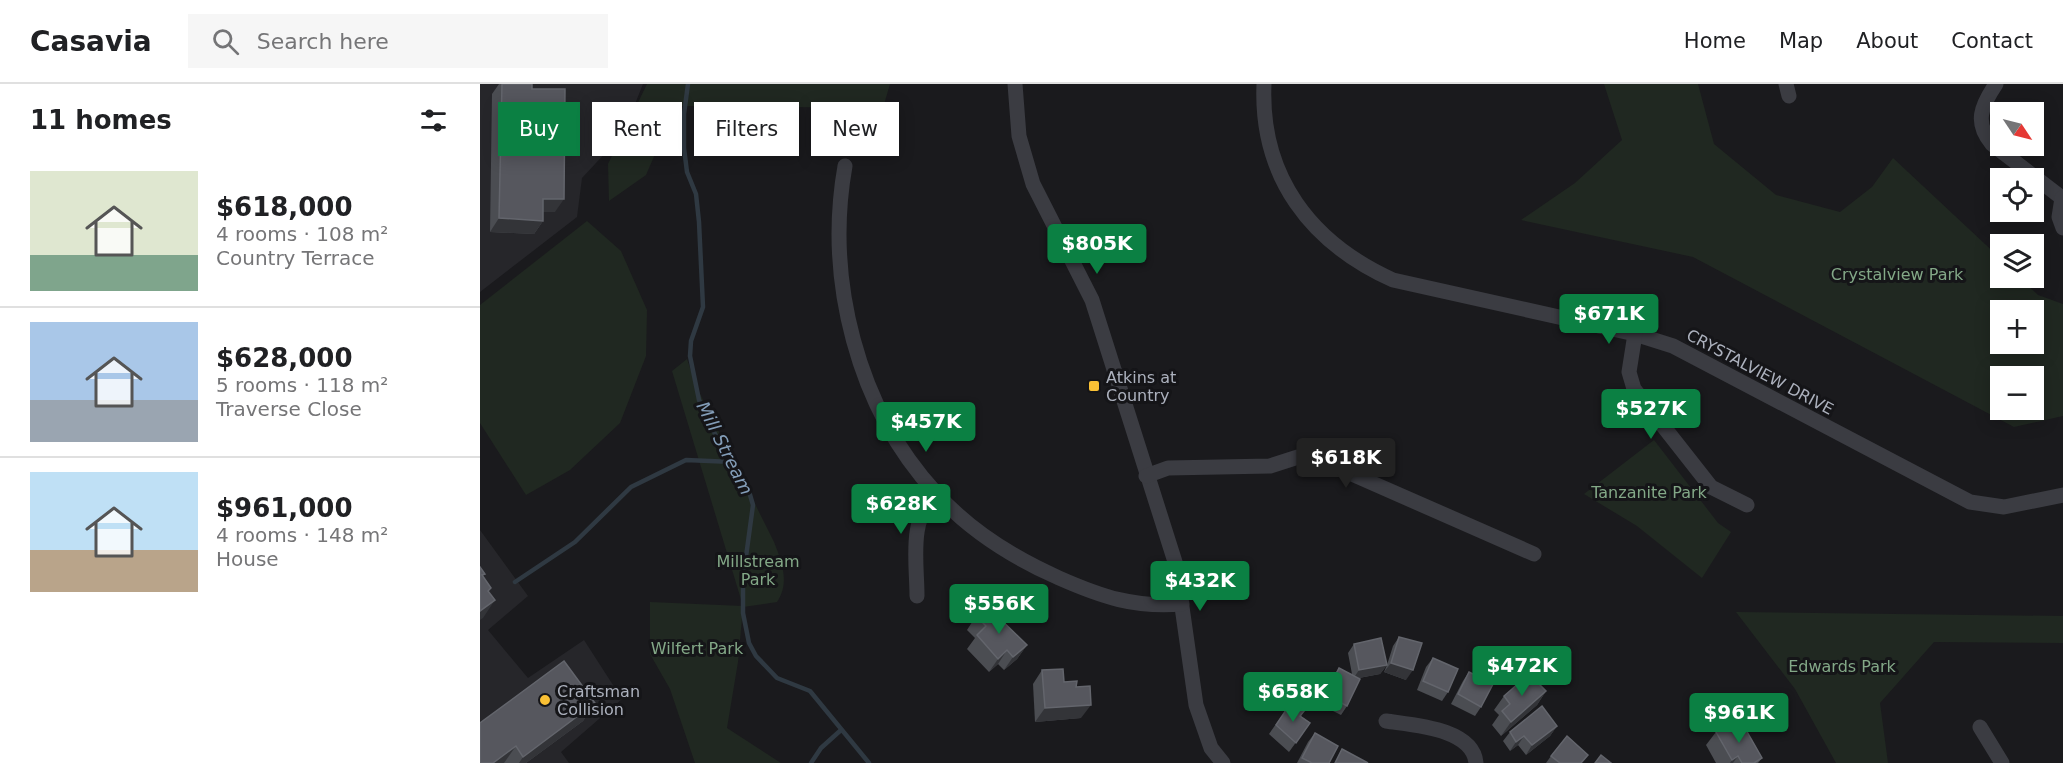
<!DOCTYPE html>
<html lang="en">
<head>
<meta charset="utf-8">
<style>
  :root { --surface:#fff; --page:#f6f6f6; --text:#202124; --muted:#757577; --line:#e0e0e0; --accent:#0b8043 }
  body { margin:0; font-family:"DejaVu Sans",sans-serif; background:var(--page); color:var(--text); height:100vh; display:flex; flex-direction:column; font-size:22px; white-space:nowrap }
  * { box-sizing:border-box; margin:0 }
  p { font-size:20px; color:var(--muted) }
  .icon { flex:none; width:33px; height:33px; fill:none; stroke:currentColor; stroke-width:2; stroke-linecap:round; stroke-linejoin:round }
  .map { position:relative; flex:1; overflow:hidden }
  .sheet { display:flex; flex-direction:column; background:var(--surface); width:480px }
  .sheet>* { flex:none }
  .top-card { position:absolute; left:18px; top:18px; width:570px; height:54px; display:flex; gap:12px }
  .needle { width:39px; rotate:125deg }
  .fabs { position:absolute; left:1510px; top:18px; display:grid; gap:12px }
  .fabs a { display:grid; place-items:center; width:54px; height:54px; border-radius:0px; background:var(--surface); box-shadow:0 3px 15px #0003; font-size:30px }
  .price { position:absolute; translate:-50% -51px; padding:0 14px; border-radius:6px; background:var(--accent); color:#fff; font-size:20px; line-height:39px; filter:drop-shadow(0 2px 3px #0008) }
  .price::after { content:''; position:absolute; left:50%; top:36px; width:18px; height:14px; margin-left:-9px; background:inherit; clip-path:polygon(0 0,100% 0,50% 100%) }
  .price.current { background:#222; color:#fff }
  ul { padding:0; list-style:none }
  li { display:flex; align-items:center; gap:18px; height:150px; padding:0 30px }
  li+li { border-top:2px solid var(--line) }
  li span { display:grid; place-items:center; flex:none; width:168px; height:120px; border-radius:0px; color:#555 }
  li>.icon { margin-inline-start:auto }
  span .icon { width:72px; height:72px; fill:#fffc; stroke-width:1 }
  li b { font-size:26px }
  h2 { display:flex; justify-content:space-between; align-items:center; height:72px; padding:0 30px; font-size:26px }
  .pill { padding:0 21px; border-radius:0px; background:var(--surface); box-shadow:0 3px 15px #0003; font-size:21px; line-height:54px }
  .pill.current { background:var(--accent); color:#fff }
  header { display:flex; align-items:center; gap:36px; box-sizing:border-box; height:84px; padding:0 30px; background:var(--surface); border-bottom:2px solid var(--line) }
  header strong { font-size:28px }
  nav { display:flex; gap:33px; margin-inline-start:auto; font-size:21px }
  .search { width:420px; height:54px; background:var(--page); display:flex; align-items:center; gap:15px; box-sizing:border-box; padding:0 21px; border-radius:0px; color:var(--muted); font-size:22px }
  main { display:flex; flex:1; min-height:0 }
  .map>svg:first-child { display:block }
  .built { fill:#26262a }
  .green { fill:#202821; fill-rule:evenodd }
  .lines { fill:none; stroke-linecap:round; stroke-linejoin:round }
  .stream { stroke:#2f3942; stroke-width:4.5 }
  .minor { stroke:#3b3c42; stroke-width:15 }
  .wall { fill:#4b4d52 }
  .shaded-wall { fill:#333438 }
  .building { fill:#56575e; stroke:#63656c; stroke-width:1.5 }
  .poi-dot { fill:#fac135; stroke:#151518; stroke-width:2 }
  .labels { text-anchor:middle; dominant-baseline:central; stroke-width:6; stroke-linejoin:round; paint-order:stroke }
  .park-label { font-size:16px; fill:#83a887; stroke:#151518 }
  .street-label { font-size:16px; fill:#acb1bd; stroke:#151518 }
  .poi-label { font-size:16px; fill:#acb1bd; stroke:#151518; text-anchor:start }
  .water-label { font-size:18px; font-style:italic; fill:#839db8; stroke:#151518 }
</style>
</head>
<body>
<header>
<strong>Casavia</strong>
<div class="search"><svg class="icon" aria-label="search" viewBox="0 0 24 24"><circle cx="10" cy="10" r="6"/><path d="M15 15l6 6"/></svg>Search here</div>
<nav><a>Home</a><a>Map</a><a>About</a><a>Contact</a></nav>
</header>
<main>
<section class="sheet">
<h2>11 homes<svg class="icon" aria-label="filters" viewBox="0 0 24 24"><path d="M4 7h16M4 17h16"/><circle cx="9" cy="7" r="2"/><circle cx="15" cy="17" r="2"/></svg></h2>
<ul>
<li><span style="background:linear-gradient(#dfe7d0 70%,#7fa58c 0)"><svg class="icon" aria-label="home" viewBox="0 0 24 24"><path d="M3 11l9-7 9 7M6 9v11h12V9"/></svg></span><div><b>$618,000</b><p>4 rooms · 108 m²</p><p>Country Terrace</p></div></li>
<li><span style="background:linear-gradient(#a9c7e8 65%,#9aa5b1 0)"><svg class="icon" aria-label="home" viewBox="0 0 24 24"><path d="M3 11l9-7 9 7M6 9v11h12V9"/></svg></span><div><b>$628,000</b><p>5 rooms · 118 m²</p><p>Traverse Close</p></div></li>
<li><span style="background:linear-gradient(#bfe0f5 65%,#b9a48a 0)"><svg class="icon" aria-label="home" viewBox="0 0 24 24"><path d="M3 11l9-7 9 7M6 9v11h12V9"/></svg></span><div><b>$961,000</b><p>4 rooms · 148 m²</p><p>House</p></div></li>
</ul>
</section>
<div class="map">
<svg width="1583" height="679" viewBox="0 0 1583 679">
  <rect width="100%" height="100%" fill="#1a1a1d"/>
  <g class="built">
    <path d="M0 0H163L143 50 102 94 97 133 0 208Z"/>
    <path d="M0 446 48 512 8 546 48 594 104 556 142 615 81 668 89 679H0Z"/>
  </g>
  <g class="green">
    <path d="M167 0H410L403 24 196 22 166 91 129 117 128 80Z"/>
    <path d="M1124 0H1218L1234 60 1296 111 1360 128 1392 103 1413 74 1521 175V194H1540L1558 211 1583 220V332L1534 343 1213 173 1041 136 1095 99 1142 56ZM1554 226V260H1521V226ZM1554 292V326H1521V292Z"/>
    <path d="M107 137 141 167 167 226 166 272 140 339 90 386 46 411 0 339V221Z"/>
    <path d="M207 275 217 304 294 458C302 478 310 499 297 518L263 523 258 578 247 644 301 679H215L190 605 170 570V518L263 522 192 287Z"/>
    <path d="M1174 356 1238 439 1251 448 1222 494 1157 442 1104 410Z"/>
    <path d="M1256 528 1583 532V559L1454 558 1400 619 1408 679H1356L1315 605Z"/>
  </g>
  <g class="lines">
    <g class="stream">
      <path d="M208 0 204 30V64L207 88 216 110 219 138 223 223 211 257 210 272 219 316 235 350 268 404 273 421 263 495V529L269 559 276 572 297 594 330 607 389 679"/>
      <path d="M35 498 95 458 151 403 206 376 253 378"/>
      <path d="M331 679 341 664 361 646"/>
    </g>
    <g class="minor">
      <path d="M535 0 539 52 553 100 612 216 696 481 716 621 731 664 743 679"/>
      <path d="M784 0C780 93 831 159 913 196L1155 250 1193 262 1490 418 1524 423 1583 411"/>
      <path d="M1306 0 1309 12"/>
      <path d="M1516 0C1501 22 1494 39 1512 60L1582 114"/>
      <path d="M365 82C345 195 377 324 456 409 489 446 534 474 579 494 622 513 655 524 702 520"/>
      <path d="M1582 114 1579 133 1583 144"/>
      <path d="M1155 250 1149 288 1154 305 1231 403 1267 421"/>
      <path d="M666 392 688 384 790 382 818 373 849 380 1054 470"/>
      <path d="M437 512C437 478 428 435 456 410"/>
      <path d="M906 637C932 641 993 644 996 679"/>
      <path d="M1500 643 1522 679"/>
    </g>
  </g>
  <g class="wall">
    <path d="M19 0H52V5L75 128H63V137L54 150 10 148 12 10Z"/>
    <path d="M496 532 547 561 537 575 524 586 518 580 509 588 487 565 495 554 487 546Z"/>
    <path d="M919 553 926 596 904 588 907 581 900 590 879 594 867 622 861 631 839 620 852 593 859 584 872 590 868 569 874 560 907 581 913 562Z"/>
    <path d="M953 574 968 608 962 617 937 606 946 583Z"/>
    <path d="M562 586 596 603 601 634 555 638 553 600Z"/>
    <path d="M989 588 1001 623 995 632 971 620 983 597Z"/>
    <path d="M1055 599 1066 607 1057 621 1021 652 1012 641 1019 631 1014 626 1024 612Z"/>
    <path d="M115 619 103 637 46 679H0Z"/>
    <path d="M808 623 812 626H825L821 632 830 639 809 668 789 650Z"/>
    <path d="M1077 642 1070 652 1046 671 1038 661 1030 667 1023 657 1030 648Z"/>
    <path d="M1253 643 1282 674 1278 679H1236L1226 661 1236 648Z"/>
    <path d="M835 649 849 679H817L828 658Z"/>
    <path d="M1071 672 1102 679H1066Z"/>
  </g>
  <g class="shaded-wall">
    <path d="M63 115H84L75 128H54Z"/>
    <path d="M19 134 63 137 54 150 10 148Z"/>
    <path d="M15 516 3 534 0 536V527Z"/>
    <path d="M547 561 537 575 524 586 533 573Z"/>
    <path d="M527 566 518 580 509 588 518 575Z"/>
    <path d="M911 579 933 586 926 596 904 588Z"/>
    <path d="M907 581 900 590 873 595 879 586Z"/>
    <path d="M1066 607 1057 621 1021 652 1031 638Z"/>
    <path d="M115 619 103 637 46 679H39L43 673Z"/>
    <path d="M611 621 601 634 555 638 565 624Z"/>
    <path d="M1077 642 1070 652 1046 671 1052 661Z"/>
    <path d="M1044 652 1038 661 1030 667 1036 658Z"/>
    <path d="M36 662 24 679H13Z"/>
    <path d="M1258 672 1253 679H1250L1252 676Z"/>
  </g>
  <g class="building">
    <path d="M22 0H52V5H85L84 115H63V137L19 134Z"/>
    <path d="M0 483 5 490 2 491 11 504 8 507 15 516 0 527Z"/>
    <path d="M507 522 547 561 533 573 527 566 518 575 497 551 506 542 496 532Z"/>
    <path d="M919 553 942 559 933 586 911 579Z"/>
    <path d="M901 554 907 581 879 586 874 560Z"/>
    <path d="M953 574 978 585 968 608 943 597Z"/>
    <path d="M84 577 115 619 43 673 36 662 13 679H0V639Z"/>
    <path d="M859 584 880 595 867 622 846 611Z"/>
    <path d="M583 585 584 598 597 597 596 603 610 602 611 621 565 624 562 586Z"/>
    <path d="M989 588 1013 600 1001 623 978 610Z"/>
    <path d="M1048 591 1055 599 1057 598 1066 607 1031 638 1022 627 1030 620 1024 612Z"/>
    <path d="M817 620 825 626 820 632 830 639 816 659 796 641 808 623 812 626Z"/>
    <path d="M1062 622 1077 642 1052 661 1044 652 1036 658 1030 648Z"/>
    <path d="M1251 638 1253 643 1262 639 1282 674 1274 679H1262L1258 672 1252 676 1236 648Z"/>
    <path d="M835 649 858 662 849 679H832L822 674Z"/>
    <path d="M1087 652 1108 671 1101 679H1080L1071 672Z"/>
    <path d="M862 665 888 679H855Z"/>
    <path d="M1121 671 1131 679H1115Z"/>
  </g>
  <g class="poi-dot">
    <rect x="608" y="296" width="12" height="12" rx="3"/>
    <circle cx="65" cy="616" r="6"/>
  </g>
  <g class="labels">
    <g class="park-label">
      <text x="1417" y="190">Crystalview Park</text>
      <text x="1169" y="408">Tanzanite Park</text>
      <text x="278" y="477">Millstream<tspan x="278" dy="18">Park</tspan></text>
      <text x="217" y="564">Wilfert Park</text>
      <text x="1362" y="582">Edwards Park</text>
    </g>
    <g class="street-label">
      <text transform="translate(1280 288) rotate(28)">CRYSTALVIEW DRIVE</text>
    </g>
    <g class="poi-label">
      <text x="626" y="293">Atkins at<tspan x="626" dy="18">Country</tspan></text>
      <text x="77" y="607">Craftsman<tspan x="77" dy="18">Collision</tspan></text>
    </g>
    <g class="water-label">
      <text transform="translate(245 364) rotate(63)">Mill Stream</text>
    </g>
  </g>
</svg>
<div class="fabs">
<a><svg class="needle" viewBox="-14 -14 28 28"><path d="M0-13l5 13h-10z" fill="#e53935"/><path d="M0 13l5-13h-10z" fill="#757577"/></svg></a>
<a><svg class="icon" aria-label="locate" viewBox="0 0 24 24"><circle cx="12" cy="12" r="6"/><path d="M12 2v4M12 18v4M2 12h4M18 12h4"/></svg></a>
<a><svg class="icon" aria-label="layers" viewBox="0 0 24 24"><path d="M12 4l9 5-9 5-9-5zM3 14l9 5 9-5"/></svg></a>
<a>+</a>
<a>−</a>
</div>
<b class="price" style="left:617px;top:191px">$805K</b>
<b class="price" style="left:1129px;top:261px">$671K</b>
<b class="price" style="left:1171px;top:356px">$527K</b>
<b class="price" style="left:446px;top:369px">$457K</b>
<b class="price current" style="left:866px;top:405px">$618K</b>
<b class="price" style="left:421px;top:451px">$628K</b>
<b class="price" style="left:720px;top:528px">$432K</b>
<b class="price" style="left:519px;top:551px">$556K</b>
<b class="price" style="left:1042px;top:613px">$472K</b>
<b class="price" style="left:813px;top:639px">$658K</b>
<b class="price" style="left:1259px;top:660px">$961K</b>
<div class="top-card">
<a class="pill current">Buy</a>
<a class="pill">Rent</a>
<a class="pill">Filters</a>
<a class="pill">New</a>
</div>
</div>
</main>
</body>
</html>
